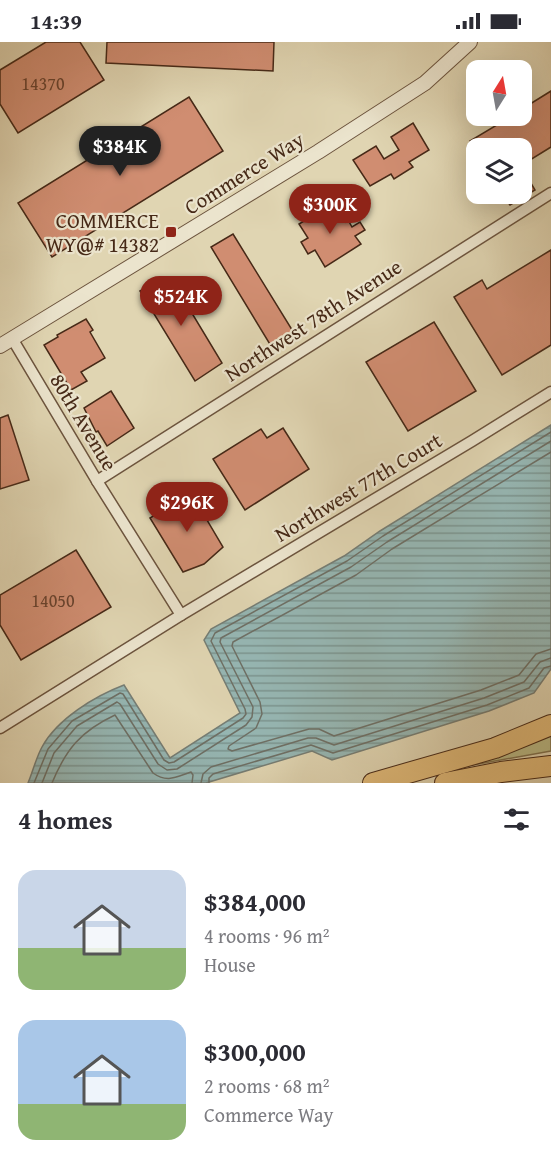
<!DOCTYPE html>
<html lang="en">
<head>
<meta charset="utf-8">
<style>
  :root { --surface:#fff; --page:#f2f2f3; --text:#2b2b33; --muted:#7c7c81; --accent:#8f2418 }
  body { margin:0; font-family:"Gentium Book Plus",serif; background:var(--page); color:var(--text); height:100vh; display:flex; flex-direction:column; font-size:22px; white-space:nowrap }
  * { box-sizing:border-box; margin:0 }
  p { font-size:20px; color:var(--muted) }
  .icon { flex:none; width:33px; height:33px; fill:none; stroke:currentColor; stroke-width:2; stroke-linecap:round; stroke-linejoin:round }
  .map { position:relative; height:741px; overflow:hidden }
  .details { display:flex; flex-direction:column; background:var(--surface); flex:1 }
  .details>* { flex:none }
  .needle { width:39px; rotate:11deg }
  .fabs { position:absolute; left:466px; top:18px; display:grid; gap:12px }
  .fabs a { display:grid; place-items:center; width:66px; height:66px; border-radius:12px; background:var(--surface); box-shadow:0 6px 24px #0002; font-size:30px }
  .price { position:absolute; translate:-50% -51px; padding:0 14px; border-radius:21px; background:var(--accent); color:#fff; font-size:20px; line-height:39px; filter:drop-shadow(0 2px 3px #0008) }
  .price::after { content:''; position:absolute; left:50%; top:36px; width:18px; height:14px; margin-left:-9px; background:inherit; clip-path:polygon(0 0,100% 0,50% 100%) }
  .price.active { background:#222; color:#fff }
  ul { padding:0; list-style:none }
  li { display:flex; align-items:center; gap:18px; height:150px; padding:0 18px }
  li span { display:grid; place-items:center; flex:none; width:168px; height:120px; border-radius:18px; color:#555 }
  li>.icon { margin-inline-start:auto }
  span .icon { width:72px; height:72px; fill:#fffc; stroke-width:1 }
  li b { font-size:26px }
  h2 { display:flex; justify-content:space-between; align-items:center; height:72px; padding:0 18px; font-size:26px }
  .status { display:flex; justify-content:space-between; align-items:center; height:42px; padding:0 30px; background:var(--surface); direction:ltr }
  .status svg { height:16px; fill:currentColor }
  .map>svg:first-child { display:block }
  .green { fill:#babb87; stroke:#80724f; stroke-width:1.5 }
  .water { fill:url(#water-rules); stroke:#767e75; stroke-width:1.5 }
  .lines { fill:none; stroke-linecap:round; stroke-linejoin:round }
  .shore { stroke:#6e7066; stroke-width:1.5 }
  .building { fill:#d08d71; stroke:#462917; stroke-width:1.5 }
  .minor-casing { stroke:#6c543e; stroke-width:13 }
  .tertiary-casing { stroke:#6c543e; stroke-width:16 }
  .motorway-casing { stroke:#462917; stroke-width:22 }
  .minor { stroke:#ebe4cd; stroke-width:10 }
  .tertiary { stroke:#ebe4cd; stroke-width:14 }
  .motorway { stroke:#e0ba79; stroke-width:20 }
  .poi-dot { fill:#8f2418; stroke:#ebe4cd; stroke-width:2 }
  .labels { text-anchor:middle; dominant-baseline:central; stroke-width:4.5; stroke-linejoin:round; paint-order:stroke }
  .number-label { font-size:18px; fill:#68422e }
  .street-label { font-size:21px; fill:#462917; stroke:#ebe4cd }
  .poi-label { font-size:21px; fill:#462917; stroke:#ebe4cd; text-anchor:end }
</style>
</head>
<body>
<div class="status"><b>14:39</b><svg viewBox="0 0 49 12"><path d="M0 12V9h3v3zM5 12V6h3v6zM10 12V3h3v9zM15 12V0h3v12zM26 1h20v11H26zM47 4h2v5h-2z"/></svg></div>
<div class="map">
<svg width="551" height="741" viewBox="0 0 551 741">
  <defs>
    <pattern id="water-rules" width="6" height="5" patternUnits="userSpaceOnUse" patternTransform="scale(1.5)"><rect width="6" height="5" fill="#96b7b4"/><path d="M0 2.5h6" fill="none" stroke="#7c9591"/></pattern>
  </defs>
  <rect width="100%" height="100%" fill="#e0d5b2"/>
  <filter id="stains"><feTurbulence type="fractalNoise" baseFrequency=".00333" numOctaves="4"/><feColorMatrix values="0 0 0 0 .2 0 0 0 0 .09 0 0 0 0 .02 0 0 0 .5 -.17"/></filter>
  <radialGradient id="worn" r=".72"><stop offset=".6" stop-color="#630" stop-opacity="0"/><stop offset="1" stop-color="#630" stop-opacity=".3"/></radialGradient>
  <path class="green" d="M551 687V709L456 726Z"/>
  <path class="water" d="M551 383V627L534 651 489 669 332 718 312 709 206 741H28C33 729 36 716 42 705 57 677 95 654 124 643L170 716 240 671 204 598 211 587 344 514 380 489Z"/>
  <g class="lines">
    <g class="shore">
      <path d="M551 410 392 507 356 533 233 600 232 604 260 660 262 672 256 686 229 704 228 707 232 709 309 687H319L334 694 481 648 519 633 536 612 551 607"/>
      <path d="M34 741 48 707 72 679 120 651 123 652 164 718 169 721 174 720 243 676 246 672 245 667 211 599 215 591 347 519 383 494 551 390"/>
      <path d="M42 741 54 711 77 684 117 660 120 662 158 722 167 728 177 727 246 683 252 675 253 665 220 600 221 596 351 525 387 500 551 399"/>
      <path d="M52 741C66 707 81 689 115 673L153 731C167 741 176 735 191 730L193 733 192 741"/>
      <path d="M201 741 203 732 211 725 308 696H316L334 703 484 656 524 640 540 620 551 616"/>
      <path d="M209 741V736L213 732 311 703 333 711 487 663 529 646 544 626 551 624"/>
    </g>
  </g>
  <g class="building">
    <path d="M46 0H80L104 38 18 91 0 62V28Z"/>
    <path d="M107 0H274L273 29 106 21Z"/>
    <path d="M551 49V105L522 123V106H475L470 99 512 74H522V67Z"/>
    <path d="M189 55 223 109 52 215 18 161Z"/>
    <path d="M413 81 429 108 409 120 413 125 394 137 391 132 370 144 353 118 376 104 384 117 399 108 391 95Z"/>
    <path d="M522 126 535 148 510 163 502 152H522Z"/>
    <path d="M334 161 346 180 348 178 352 185 360 180 365 188 355 194 361 202 325 225 315 208 308 212 301 200 308 196 299 182Z"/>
    <path d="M233 192 294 291 271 304 211 205Z"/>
    <path d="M551 208V303L502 333 454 255 482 238 487 247Z"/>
    <path d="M161 236 172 238 222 321 195 339 140 249Z"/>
    <path d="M86 277 93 288 90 290 105 316 81 330 87 339 71 348 44 303 58 295 57 293Z"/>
    <path d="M434 280 476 349 408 389 366 320Z"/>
    <path d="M111 349 134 386 107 404 98 389 96 390 84 366Z"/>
    <path d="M8 373 29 438 0 447V376Z"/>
    <path d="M283 386 309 427 245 468 213 417 261 387 267 396Z"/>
    <path d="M191 451 223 505 204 522 183 530 150 476Z"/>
    <path d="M76 508 111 565 21 618 0 583V553Z"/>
  </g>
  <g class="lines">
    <g class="minor-casing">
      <g id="minor">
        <path d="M13 298 97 439 181 573"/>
        <path d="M97 439 551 151"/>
        <path d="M0 686 181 573 472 399 551 350"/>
      </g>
    </g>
    <g class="tertiary-casing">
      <path id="tertiary" d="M0 304 318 110 425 41 470 0"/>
    </g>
    <g class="motorway-casing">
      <g id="motorway">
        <path d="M373 741 495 706 551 683"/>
        <path d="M445 741 501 730 551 724"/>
      </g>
    </g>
    <use href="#minor" class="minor"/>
    <use href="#tertiary" class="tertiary"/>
    <use href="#motorway" class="motorway"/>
  </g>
  <rect class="poi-dot" x="165" y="184" width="12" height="12" rx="3"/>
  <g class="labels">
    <g class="number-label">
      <text x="43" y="41">14370</text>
      <text x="53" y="558">14050</text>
    </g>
    <g class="street-label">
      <text transform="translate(244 131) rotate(-32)">Commerce Way</text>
      <text transform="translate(313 278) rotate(-33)">Northwest 78th Avenue</text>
      <text transform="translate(84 380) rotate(59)">80th Avenue</text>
      <text transform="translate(358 445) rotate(-31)">Northwest 77th Court</text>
    </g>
    <g class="poi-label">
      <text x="159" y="178">COMMERCE<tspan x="159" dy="24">WY@# 14382</tspan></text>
    </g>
  </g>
  <rect width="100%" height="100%" filter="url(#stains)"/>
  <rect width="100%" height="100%" fill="url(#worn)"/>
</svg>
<div class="fabs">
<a><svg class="needle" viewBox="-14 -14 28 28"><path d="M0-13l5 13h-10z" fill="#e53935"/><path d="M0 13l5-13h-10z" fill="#7c7c81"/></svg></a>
<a><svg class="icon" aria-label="layers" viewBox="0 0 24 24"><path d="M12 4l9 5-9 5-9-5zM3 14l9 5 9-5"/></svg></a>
</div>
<b class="price active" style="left:120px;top:135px">$384K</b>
<b class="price" style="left:330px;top:193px">$300K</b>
<b class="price" style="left:181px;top:285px">$524K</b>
<b class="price" style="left:187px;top:491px">$296K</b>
</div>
<section class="details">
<h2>4 homes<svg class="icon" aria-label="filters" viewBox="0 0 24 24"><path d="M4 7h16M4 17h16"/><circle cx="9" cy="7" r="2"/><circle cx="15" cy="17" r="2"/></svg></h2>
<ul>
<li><span style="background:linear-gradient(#c9d6e8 65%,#8fb573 0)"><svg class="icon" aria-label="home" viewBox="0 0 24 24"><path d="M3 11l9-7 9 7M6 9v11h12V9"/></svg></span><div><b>$384,000</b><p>4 rooms · 96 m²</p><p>House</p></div></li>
<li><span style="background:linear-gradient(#a9c7e8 70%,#8fb573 0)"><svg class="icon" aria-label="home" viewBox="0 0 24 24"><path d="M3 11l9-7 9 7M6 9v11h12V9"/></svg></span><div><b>$300,000</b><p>2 rooms · 68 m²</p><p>Commerce Way</p></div></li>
</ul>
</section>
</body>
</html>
